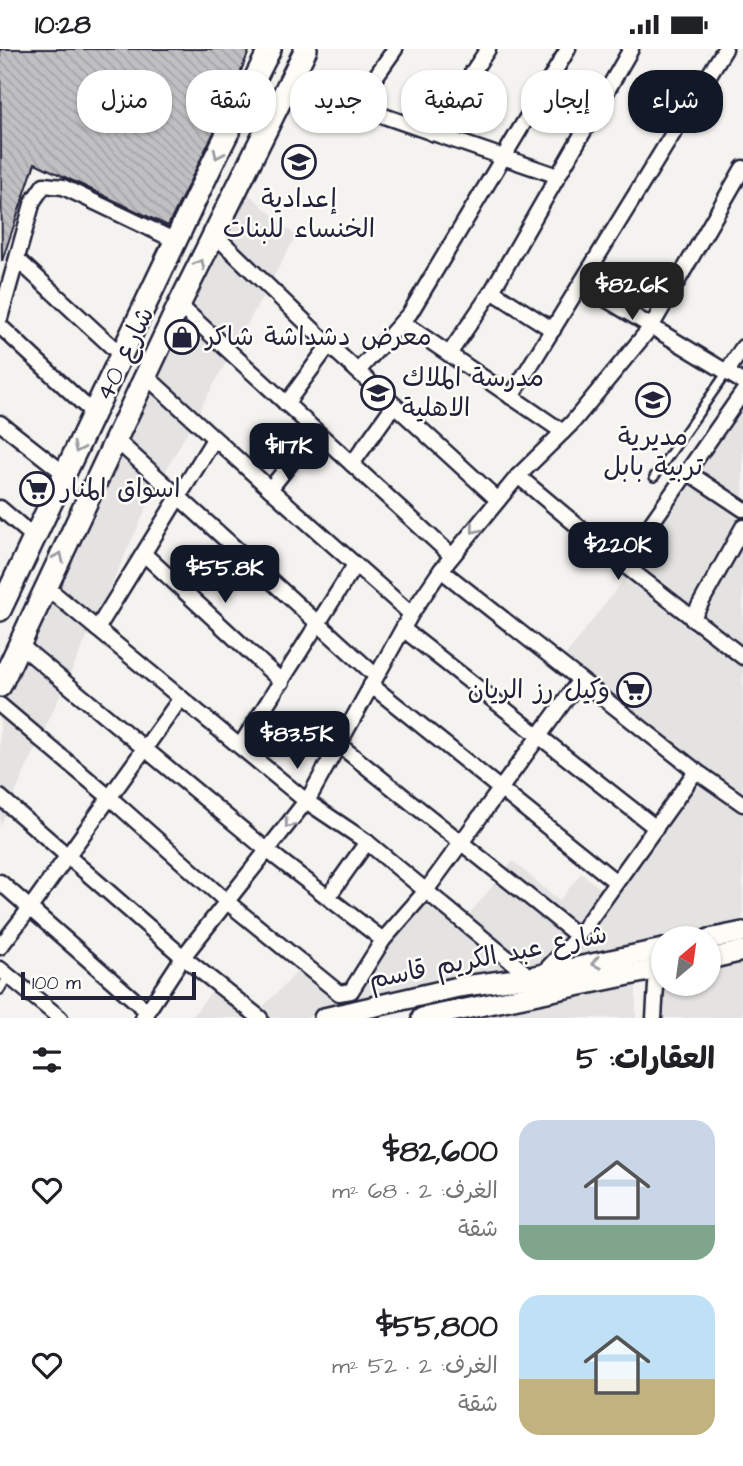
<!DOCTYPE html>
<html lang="ar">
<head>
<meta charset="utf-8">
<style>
  :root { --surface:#fff; --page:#f2f2f2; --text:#202124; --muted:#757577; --accent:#111827 }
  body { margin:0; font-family:"Architects Daughter","Playpen Sans Arabic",sans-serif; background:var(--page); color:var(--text); direction:rtl; height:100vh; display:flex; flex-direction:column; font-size:26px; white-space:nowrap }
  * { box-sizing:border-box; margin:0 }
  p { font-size:23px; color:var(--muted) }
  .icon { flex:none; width:38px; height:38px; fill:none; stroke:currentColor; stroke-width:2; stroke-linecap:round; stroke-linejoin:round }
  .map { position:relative; height:969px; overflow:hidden; direction:ltr }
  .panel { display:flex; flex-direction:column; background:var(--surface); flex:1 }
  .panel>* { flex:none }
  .guide { position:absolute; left:21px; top:21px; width:702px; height:63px; direction:rtl; display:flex; gap:14px }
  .needle { width:46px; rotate:29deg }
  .buttons { position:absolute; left:651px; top:877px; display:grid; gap:14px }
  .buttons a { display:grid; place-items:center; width:70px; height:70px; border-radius:50%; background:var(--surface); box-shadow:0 2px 5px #0004; font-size:35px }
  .scale { position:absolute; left:21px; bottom:18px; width:175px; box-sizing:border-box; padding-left:7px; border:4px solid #22223b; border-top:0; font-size:19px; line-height:24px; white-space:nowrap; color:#22223b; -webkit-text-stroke:5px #fdfcf7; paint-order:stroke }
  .price { position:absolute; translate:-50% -60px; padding:0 16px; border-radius:14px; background:var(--accent); color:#fff; font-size:23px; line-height:46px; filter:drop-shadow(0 2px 4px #0008) }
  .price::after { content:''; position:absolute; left:50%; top:42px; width:21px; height:16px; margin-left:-10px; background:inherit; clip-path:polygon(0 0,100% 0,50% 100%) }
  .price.on { background:#222; color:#fff }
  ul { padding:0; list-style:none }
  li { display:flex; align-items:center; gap:21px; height:175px; padding:0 28px }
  li span { display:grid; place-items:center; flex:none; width:196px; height:140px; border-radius:21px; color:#555 }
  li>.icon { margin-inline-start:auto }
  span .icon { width:84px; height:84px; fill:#fffc; stroke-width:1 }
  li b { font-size:30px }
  h2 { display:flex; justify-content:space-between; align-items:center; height:84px; padding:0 28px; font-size:30px }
  .pill { padding:0 24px; border-radius:28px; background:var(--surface); box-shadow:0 2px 5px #0004; font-size:24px; line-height:63px }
  .pill.on { background:var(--accent); color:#fff }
  .status { display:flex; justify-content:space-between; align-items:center; height:49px; padding:0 35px; background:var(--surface); direction:ltr }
  .status svg { height:19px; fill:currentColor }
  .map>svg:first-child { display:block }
  .built { fill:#e4e3e2 }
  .building { fill:url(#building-back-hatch); stroke:#22223b; stroke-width:2 }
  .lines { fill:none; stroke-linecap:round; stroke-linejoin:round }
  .service-casing { stroke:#22223b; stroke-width:12 }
  .minor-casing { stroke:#22223b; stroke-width:19 }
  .secondary-casing { stroke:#22223b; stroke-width:24 }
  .primary-casing { stroke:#22223b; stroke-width:26 }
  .service { stroke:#fdfcf7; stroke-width:7 }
  .minor { stroke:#fdfcf7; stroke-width:14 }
  .secondary { stroke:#fdfcf7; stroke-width:19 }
  .primary { stroke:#fdfcf7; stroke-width:21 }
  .oneway { stroke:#9a9aa2 }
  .labels { text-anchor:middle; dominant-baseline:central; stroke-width:5; stroke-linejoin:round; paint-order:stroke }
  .poi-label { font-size:26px; fill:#22223b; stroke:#fdfcf7; text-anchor:start }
  .street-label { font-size:26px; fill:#22223b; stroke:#fdfcf7 }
</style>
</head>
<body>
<div class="status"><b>10:28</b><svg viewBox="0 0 49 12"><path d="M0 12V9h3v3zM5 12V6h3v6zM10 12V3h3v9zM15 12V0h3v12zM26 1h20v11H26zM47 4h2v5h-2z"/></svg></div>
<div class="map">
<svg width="743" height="969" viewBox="0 0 743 969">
  <defs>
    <pattern id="building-back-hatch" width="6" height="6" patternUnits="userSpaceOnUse" patternTransform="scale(1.75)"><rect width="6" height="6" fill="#c0bfc2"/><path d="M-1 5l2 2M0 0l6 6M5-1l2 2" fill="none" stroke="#a5a4a8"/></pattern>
  </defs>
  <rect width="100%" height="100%" fill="#f4f3ef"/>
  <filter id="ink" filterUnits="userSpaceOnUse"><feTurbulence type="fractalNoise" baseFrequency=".0143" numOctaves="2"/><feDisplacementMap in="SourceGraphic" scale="14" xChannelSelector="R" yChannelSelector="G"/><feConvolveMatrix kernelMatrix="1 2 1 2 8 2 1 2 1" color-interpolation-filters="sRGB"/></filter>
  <g filter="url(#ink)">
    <g class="built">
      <path d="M242 139 296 187 152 447 0 777V658Z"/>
      <path d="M743 355V879L699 889H663V897L566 920 305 969H191L219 933 257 964 304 916 352 940 425 849 466 869 513 812 559 852 581 824 615 851 707 720 564 608 625 529Z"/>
      <path d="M743 908V969H660L663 921V934H709V913Z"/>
      <path d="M636 937V969H471Z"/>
    </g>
    <path class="building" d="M0 0H250L224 63 168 177 35 114 2 212Z"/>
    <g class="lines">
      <g class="service-casing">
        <g id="service">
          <path d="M654 428 727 323"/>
          <path d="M0 941 8 927"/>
        </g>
      </g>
      <g class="minor-casing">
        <g id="minor">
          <path d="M288 34 558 127"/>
          <path d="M355 57 395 0"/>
          <path d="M432 84 488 0"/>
          <path d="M215 186 329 296 498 451"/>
          <path d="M17 210 122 307"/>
          <path d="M581 235 743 333"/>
          <path d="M492 242 553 281"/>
          <path d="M179 256 452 507"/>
          <path d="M0 269 33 152 44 136 63 138 176 192"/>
          <path d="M402 273 563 383"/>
          <path d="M0 277 94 365"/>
          <path d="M449 305 492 242 631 0"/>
          <path d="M358 322 410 264 568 0"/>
          <path d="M727 323 743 298"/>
          <path d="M145 326 270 440 411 565"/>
          <path d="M511 348 725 0"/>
          <path d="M286 355 329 296"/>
          <path d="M0 374 65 425"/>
          <path d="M115 390 376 627"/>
          <path d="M352 415 394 356"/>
          <path d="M686 422 743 460"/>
          <path d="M518 427 623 515 743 608"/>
          <path d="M270 440 316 382"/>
          <path d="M0 459 35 489"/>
          <path d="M144 505 282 633"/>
          <path d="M623 515 743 343"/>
          <path d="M441 521 696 722 743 755"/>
          <path d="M45 537 306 752 367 793 530 928"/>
          <path d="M692 570 743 478"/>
          <path d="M97 580 214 390"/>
          <path d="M403 580 656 779"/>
          <path d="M20 596 268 802 383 891"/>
          <path d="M371 636 616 833"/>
          <path d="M0 656 109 748 226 852 339 944 351 942 383 891 425 843 580 631"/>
          <path d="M338 695 578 887"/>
          <path d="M240 697 355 516"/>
          <path d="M0 748 183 908 260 969"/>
          <path d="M0 833 148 963"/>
          <path d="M328 848 367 793"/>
          <path d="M0 898 30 859 181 649"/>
          <path d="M0 920 60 969"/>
          <path d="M541 926 578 887 696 722"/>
          <path d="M143 969 183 908 310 747 411 565 441 521 518 427 572 374 651 278 743 119"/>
          <path d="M654 969 657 920"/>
        </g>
      </g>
      <g class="secondary-casing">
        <g id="secondary">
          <path d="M709 890 743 883"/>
          <path d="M709 910 743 902"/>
          <path d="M324 969 458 938 530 928 663 900"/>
          <path d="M422 969 663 919"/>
        </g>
      </g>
      <g class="primary-casing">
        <g id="primary">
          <path d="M0 561 215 109 270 0"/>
          <path d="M0 637 179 256 306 0"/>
        </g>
      </g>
      <use href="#service" class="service"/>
      <use href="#minor" class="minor"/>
      <use href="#secondary" class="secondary"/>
      <use href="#primary" class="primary"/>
    </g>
    <defs><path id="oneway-chevron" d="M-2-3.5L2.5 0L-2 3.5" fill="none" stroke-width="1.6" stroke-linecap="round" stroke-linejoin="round" transform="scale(1.75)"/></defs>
    <g class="oneway">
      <use href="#oneway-chevron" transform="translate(218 105) rotate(116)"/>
      <use href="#oneway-chevron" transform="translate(200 215) rotate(-63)"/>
      <use href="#oneway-chevron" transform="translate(78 399) rotate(116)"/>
      <use href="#oneway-chevron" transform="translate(475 480) rotate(129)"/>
      <use href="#oneway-chevron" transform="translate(59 508) rotate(-65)"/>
      <use href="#oneway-chevron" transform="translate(289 775) rotate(128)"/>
      <use href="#oneway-chevron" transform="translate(596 914) rotate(168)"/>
    </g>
  </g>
  <defs>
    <g id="school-ring" transform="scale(1.75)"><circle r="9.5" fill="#fdfcf7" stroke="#22223b" stroke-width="1.5"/><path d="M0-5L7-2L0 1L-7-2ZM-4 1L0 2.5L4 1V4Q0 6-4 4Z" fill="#22223b"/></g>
    <g id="shop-ring" transform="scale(1.75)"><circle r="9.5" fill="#fdfcf7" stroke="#22223b" stroke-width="1.5"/><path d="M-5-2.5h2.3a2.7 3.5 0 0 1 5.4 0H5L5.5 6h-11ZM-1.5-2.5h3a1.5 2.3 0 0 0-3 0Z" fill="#22223b"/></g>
    <g id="supermarket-ring" transform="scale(1.75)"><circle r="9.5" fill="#fdfcf7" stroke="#22223b" stroke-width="1.5"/><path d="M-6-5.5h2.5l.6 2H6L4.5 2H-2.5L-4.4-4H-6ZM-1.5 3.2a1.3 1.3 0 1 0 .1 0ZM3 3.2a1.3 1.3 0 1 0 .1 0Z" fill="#22223b"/></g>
  </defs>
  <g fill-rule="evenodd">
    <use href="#school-ring" x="299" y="113"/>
    <use href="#shop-ring" x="182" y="288"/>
    <use href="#school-ring" x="378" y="344"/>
    <use href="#school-ring" x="653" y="351"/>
    <use href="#supermarket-ring" x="37" y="440"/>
    <use href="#supermarket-ring" x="634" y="641"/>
  </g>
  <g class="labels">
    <g class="poi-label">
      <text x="299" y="150" text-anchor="middle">إعدادية<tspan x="299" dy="30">الخنساء للبنات</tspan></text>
      <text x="206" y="288">معرض دشداشة شاكر</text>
      <text x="402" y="329">مدرسة الملاك<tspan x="402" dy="30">الاهلية</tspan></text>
      <text x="653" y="388" text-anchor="middle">مديرية<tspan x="653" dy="30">تربية بابل</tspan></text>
      <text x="61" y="440">اسواق المنار</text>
      <text x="610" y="641" text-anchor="end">وكيل رز الريان</text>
    </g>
    <g class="street-label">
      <text transform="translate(125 305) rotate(-64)">شارع 40</text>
      <text transform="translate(488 908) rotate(-11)">شارع عبد الكريم قاسم</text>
    </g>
  </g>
</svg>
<div class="buttons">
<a><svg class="needle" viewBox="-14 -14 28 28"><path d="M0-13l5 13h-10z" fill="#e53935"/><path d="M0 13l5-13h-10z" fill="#757577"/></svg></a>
</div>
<div class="scale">100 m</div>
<b class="price on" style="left:632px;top:273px">$82.6K</b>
<b class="price" style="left:289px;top:434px">$117K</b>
<b class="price" style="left:618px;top:533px">$220K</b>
<b class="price" style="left:225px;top:556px">$55.8K</b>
<b class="price" style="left:297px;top:722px">$83.5K</b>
<div class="guide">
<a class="pill on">شراء</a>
<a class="pill">إيجار</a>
<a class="pill">تصفية</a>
<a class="pill">جديد</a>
<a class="pill">شقة</a>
<a class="pill">منزل</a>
</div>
</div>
<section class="panel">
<h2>العقارات: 5<svg class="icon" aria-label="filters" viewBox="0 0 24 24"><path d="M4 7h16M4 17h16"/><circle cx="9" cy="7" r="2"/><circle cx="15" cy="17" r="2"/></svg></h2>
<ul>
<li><span style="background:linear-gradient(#c9d6e8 75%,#7fa58c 0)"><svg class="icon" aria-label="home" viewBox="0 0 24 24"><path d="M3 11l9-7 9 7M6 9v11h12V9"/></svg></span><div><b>$82,600</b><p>الغرف: 2 · 68 m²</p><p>شقة</p></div><svg class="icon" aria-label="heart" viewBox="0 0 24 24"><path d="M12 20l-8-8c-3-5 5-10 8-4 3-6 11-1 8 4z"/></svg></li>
<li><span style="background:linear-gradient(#bfe0f5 60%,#c2b280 0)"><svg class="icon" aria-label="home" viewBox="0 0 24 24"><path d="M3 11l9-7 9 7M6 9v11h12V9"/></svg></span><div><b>$55,800</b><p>الغرف: 2 · 52 m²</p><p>شقة</p></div><svg class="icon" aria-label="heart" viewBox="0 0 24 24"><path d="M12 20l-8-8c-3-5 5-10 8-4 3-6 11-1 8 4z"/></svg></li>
</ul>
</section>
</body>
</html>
